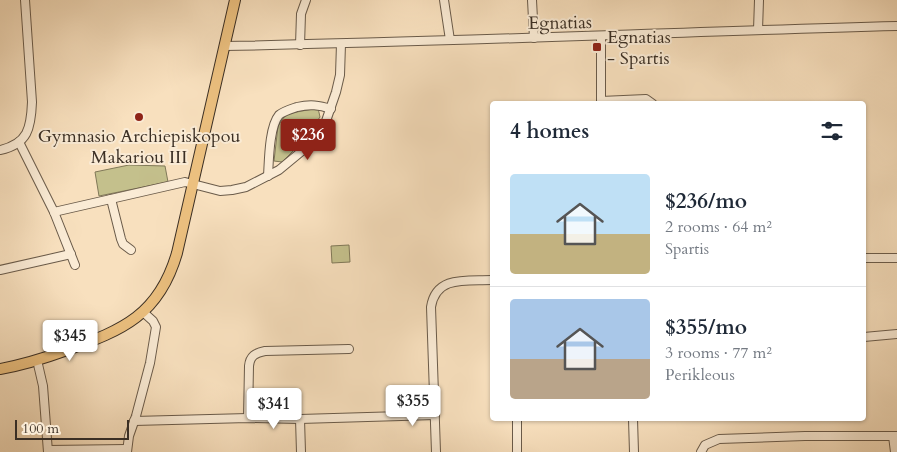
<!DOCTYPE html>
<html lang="en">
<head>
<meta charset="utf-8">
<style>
  :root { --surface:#fff; --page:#f2f2f3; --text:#1f2937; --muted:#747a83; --line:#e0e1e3; --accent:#8f2418 }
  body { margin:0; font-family:Cardo,serif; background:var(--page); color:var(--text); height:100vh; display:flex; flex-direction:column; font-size:19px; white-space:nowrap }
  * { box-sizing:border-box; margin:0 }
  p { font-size:16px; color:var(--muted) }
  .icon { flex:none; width:28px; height:28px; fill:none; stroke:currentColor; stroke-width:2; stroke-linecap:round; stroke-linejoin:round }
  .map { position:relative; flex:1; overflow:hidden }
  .sheet { position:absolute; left:490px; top:101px; width:376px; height:320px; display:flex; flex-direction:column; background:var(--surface); border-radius:5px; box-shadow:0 1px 4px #0004 }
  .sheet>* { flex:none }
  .scale { position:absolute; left:15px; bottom:12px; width:114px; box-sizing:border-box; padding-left:5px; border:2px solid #3b2f24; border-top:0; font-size:14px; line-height:18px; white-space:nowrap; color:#3b2f24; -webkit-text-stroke:4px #faebd5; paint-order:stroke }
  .price { position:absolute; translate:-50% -42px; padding:0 11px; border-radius:5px; background:#fff; color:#222; font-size:16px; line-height:32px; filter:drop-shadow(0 1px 2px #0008) }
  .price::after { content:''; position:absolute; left:50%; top:30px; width:15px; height:11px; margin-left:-8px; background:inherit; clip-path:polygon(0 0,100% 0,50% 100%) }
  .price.active { background:var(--accent); color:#fff }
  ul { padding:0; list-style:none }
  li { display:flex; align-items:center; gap:15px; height:125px; padding:0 20px }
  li+li { border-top:1px solid var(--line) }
  li span { display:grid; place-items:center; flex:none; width:140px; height:100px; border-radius:5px; color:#555 }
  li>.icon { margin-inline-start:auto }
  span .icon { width:60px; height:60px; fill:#fffc; stroke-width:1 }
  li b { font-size:21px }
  h2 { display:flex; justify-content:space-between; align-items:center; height:60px; padding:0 20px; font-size:21px }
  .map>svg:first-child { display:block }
  .green { fill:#c4c08c; stroke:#807858 }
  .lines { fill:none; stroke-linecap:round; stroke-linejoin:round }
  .minor-casing { stroke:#6a5b4a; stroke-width:10 }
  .major-casing { stroke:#3b2f24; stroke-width:12 }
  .minor { stroke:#faebd5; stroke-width:8 }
  .major { stroke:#ecc07f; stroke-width:10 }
  .poi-dot { fill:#8f2418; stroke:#faebd5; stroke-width:2 }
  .labels { text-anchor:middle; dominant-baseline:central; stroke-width:4; stroke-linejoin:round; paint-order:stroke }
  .street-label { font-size:18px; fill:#3b2f24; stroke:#faebd5 }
  .poi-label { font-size:18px; fill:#3b2f24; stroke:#faebd5; text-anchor:start }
</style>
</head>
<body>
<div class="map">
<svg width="897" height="452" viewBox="0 0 897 452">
  <rect width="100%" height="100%" fill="#f8e0be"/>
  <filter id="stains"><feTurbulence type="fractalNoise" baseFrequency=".004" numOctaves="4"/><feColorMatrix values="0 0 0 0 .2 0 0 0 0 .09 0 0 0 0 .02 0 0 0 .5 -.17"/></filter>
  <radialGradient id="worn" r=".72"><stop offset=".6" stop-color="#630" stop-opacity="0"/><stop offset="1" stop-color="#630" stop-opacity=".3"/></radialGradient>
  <g class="green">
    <path d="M318 108 320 117 304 140 282 162 274 161 278 126 286 114Z"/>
    <path d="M129 165 165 166 168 182 99 196 95 172Z"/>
    <path d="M349 245 350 262 332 263 331 246Z"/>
  </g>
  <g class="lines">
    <g class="minor-casing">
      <g id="minor">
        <path d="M444 0 450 40"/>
        <path d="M532 0 534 38"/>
        <path d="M758 30 759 0"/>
        <path d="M601 37V104"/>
        <path d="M300 45 301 14 306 0"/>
        <path d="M224 46C449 42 673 32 897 26"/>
        <path d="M601 101 646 99 653 104"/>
        <path d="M19 142 54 212 75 265"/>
        <path d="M0 150C28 144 31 128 32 102L25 0"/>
        <path d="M268 176C269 161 269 127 279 115 284 111 291 109 297 107 310 104 319 105 331 109"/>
        <path d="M111 199 121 239 123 244 131 250"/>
        <path d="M54 212 185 182 220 191 232 190 246 187 279 170 302 151 326 121 336 92 340 75 341 44"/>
        <path d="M864 258H897"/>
        <path d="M0 270 71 254"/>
        <path d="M864 337 897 334"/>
        <path d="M37 360 43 386 48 452"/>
        <path d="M248 418 249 366C250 356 255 353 265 351L349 349"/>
        <path d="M300 419 301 452"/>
        <path d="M517 419V452"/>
        <path d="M633 419 634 452"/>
        <path d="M134 421 248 418 300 419 435 415"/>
        <path d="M893 436 895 452"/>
        <path d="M48 450 127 449"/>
        <path d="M127 452 129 436 136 416 150 363 156 327 153 321 143 312"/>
        <path d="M436 452 431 307C436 275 467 281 492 280"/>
        <path d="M701 452 705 445 719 439 805 436H897"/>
      </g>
    </g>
    <g class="major-casing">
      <path id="major" d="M0 369C23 365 45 358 67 350 123 330 159 315 177 253L235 0"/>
    </g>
    <use href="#minor" class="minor"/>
    <use href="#major" class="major"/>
  </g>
  <g class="poi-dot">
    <rect x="592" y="42" width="10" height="10" rx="2.5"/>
    <circle cx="139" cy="117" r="5"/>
  </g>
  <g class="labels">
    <g class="street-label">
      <text transform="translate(560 23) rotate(-1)">Egnatias</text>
    </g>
    <g class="poi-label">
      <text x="607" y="37">Egnatias<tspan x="607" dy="21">- Spartis</tspan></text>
      <text x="139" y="136" text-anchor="middle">Gymnasio Archiepiskopou<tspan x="139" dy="21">Makariou III</tspan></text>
    </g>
  </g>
  <rect width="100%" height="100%" filter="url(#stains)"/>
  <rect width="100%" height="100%" fill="url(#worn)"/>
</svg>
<div class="scale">100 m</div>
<b class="price active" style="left:308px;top:161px">$236</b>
<b class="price" style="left:70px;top:362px">$345</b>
<b class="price" style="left:413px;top:427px">$355</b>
<b class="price" style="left:274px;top:430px">$341</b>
<section class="sheet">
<h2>4 homes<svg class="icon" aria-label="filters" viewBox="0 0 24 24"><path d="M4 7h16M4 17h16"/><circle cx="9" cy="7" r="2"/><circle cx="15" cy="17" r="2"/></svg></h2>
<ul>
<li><span style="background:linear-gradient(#bfe0f5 60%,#c2b280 0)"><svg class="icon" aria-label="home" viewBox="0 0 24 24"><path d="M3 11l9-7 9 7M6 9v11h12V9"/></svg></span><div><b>$236/mo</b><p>2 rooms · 64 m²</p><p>Spartis</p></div></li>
<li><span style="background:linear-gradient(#a9c7e8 60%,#b9a48a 0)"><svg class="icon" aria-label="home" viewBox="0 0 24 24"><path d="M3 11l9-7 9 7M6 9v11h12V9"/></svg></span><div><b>$355/mo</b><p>3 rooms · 77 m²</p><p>Perikleous</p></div></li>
</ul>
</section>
</div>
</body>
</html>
